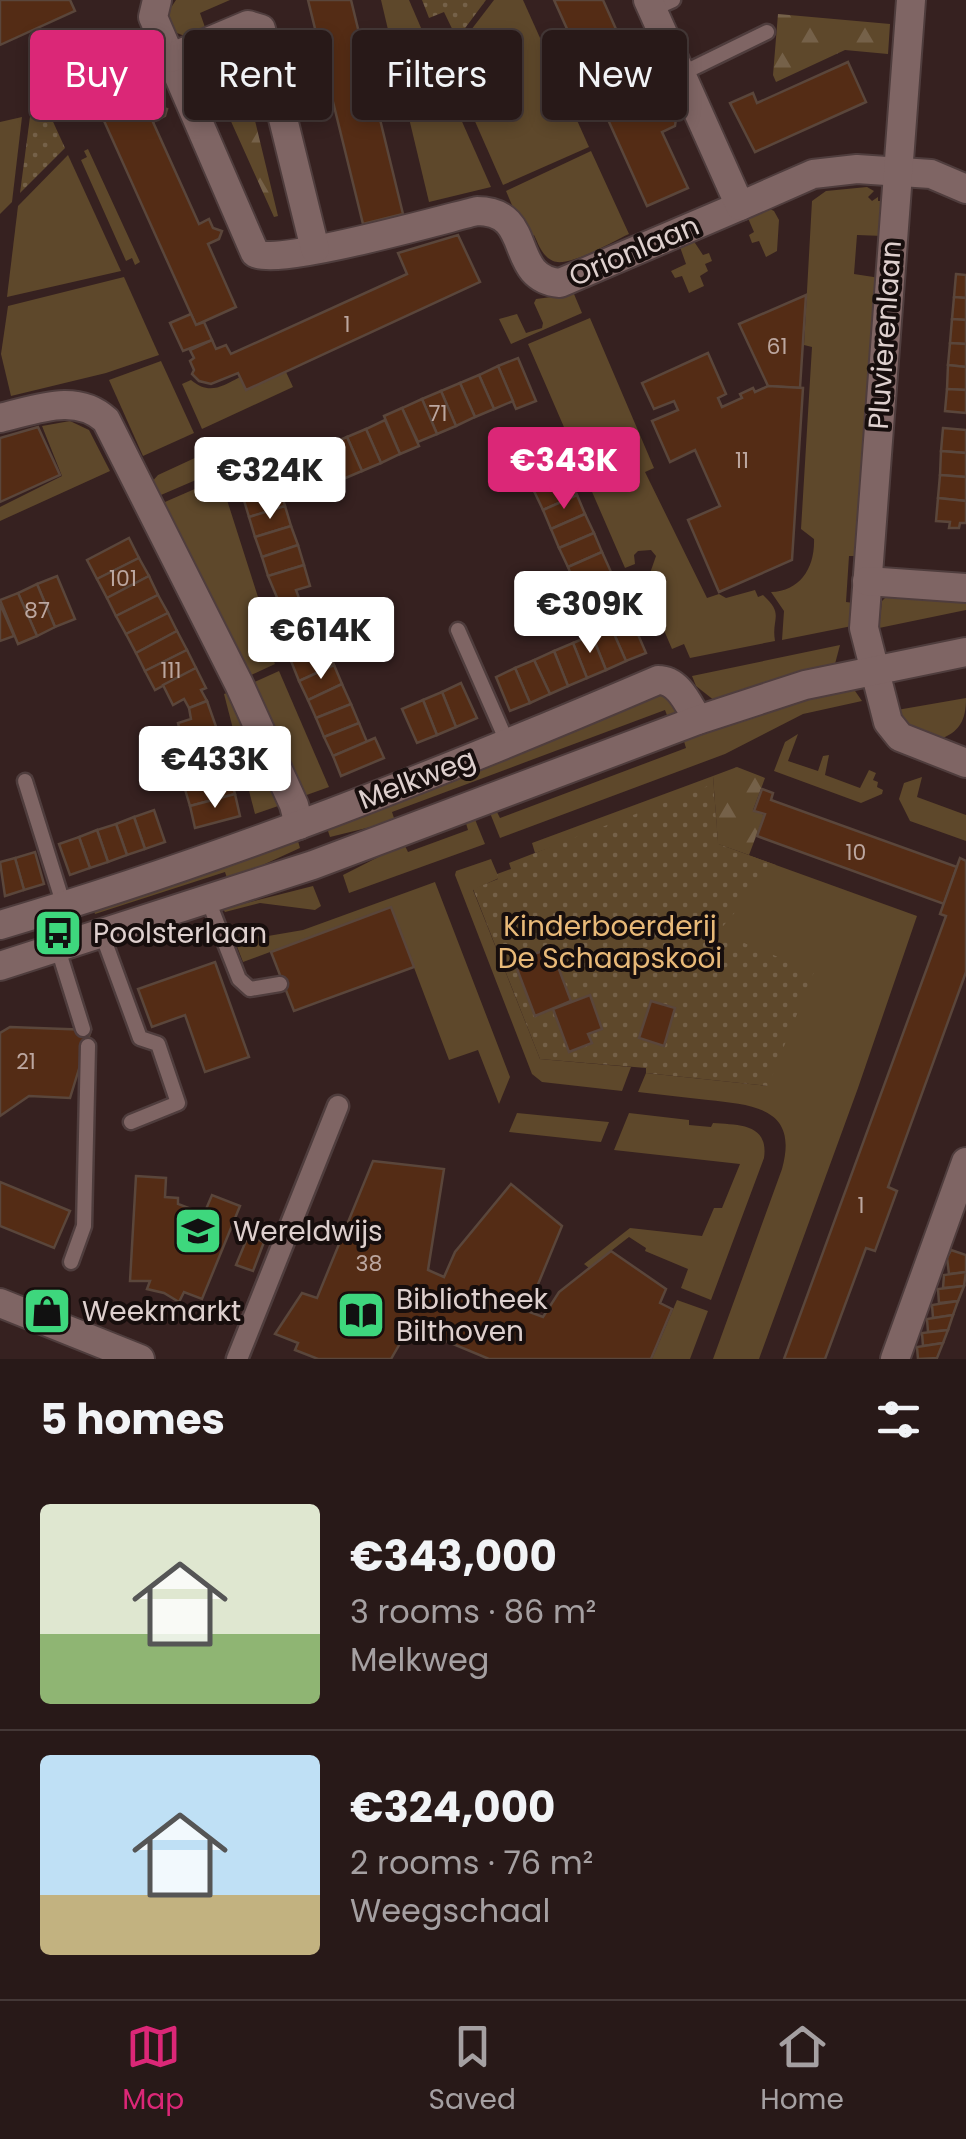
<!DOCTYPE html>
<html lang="en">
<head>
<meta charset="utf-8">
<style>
  :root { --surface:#281918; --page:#342625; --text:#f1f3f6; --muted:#a5a0a2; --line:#443837; --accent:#db2777 }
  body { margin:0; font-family:Poppins,sans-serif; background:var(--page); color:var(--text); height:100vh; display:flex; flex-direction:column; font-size:38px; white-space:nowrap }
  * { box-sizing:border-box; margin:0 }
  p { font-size:32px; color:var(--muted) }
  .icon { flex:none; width:55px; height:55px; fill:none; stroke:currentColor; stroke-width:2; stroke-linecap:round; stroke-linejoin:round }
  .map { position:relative; height:1359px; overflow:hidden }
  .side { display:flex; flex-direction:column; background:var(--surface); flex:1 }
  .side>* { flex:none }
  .hud { position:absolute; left:30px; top:30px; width:908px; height:90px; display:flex; gap:20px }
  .price { position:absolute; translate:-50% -85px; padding:0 22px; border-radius:10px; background:#fff; color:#222; font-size:32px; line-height:65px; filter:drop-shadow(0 2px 5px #0008) }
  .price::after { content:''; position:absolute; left:50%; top:60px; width:30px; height:22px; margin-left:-15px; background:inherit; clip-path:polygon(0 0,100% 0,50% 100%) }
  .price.on { background:var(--accent); color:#fff }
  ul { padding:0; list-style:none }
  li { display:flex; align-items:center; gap:30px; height:250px; padding:0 40px }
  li+li { border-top:2px solid var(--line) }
  li span { display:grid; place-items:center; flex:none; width:280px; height:200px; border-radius:10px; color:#555 }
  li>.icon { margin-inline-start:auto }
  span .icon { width:120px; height:120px; fill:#fffc; stroke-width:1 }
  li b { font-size:42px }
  h2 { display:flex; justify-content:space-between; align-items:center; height:120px; padding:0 40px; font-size:42px }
  .pill { padding:0 35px; border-radius:10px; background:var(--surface); box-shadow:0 5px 15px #0003,0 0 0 2px var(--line); font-size:35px; line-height:90px }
  .pill.on { background:var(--accent); color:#fff }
  .dock { display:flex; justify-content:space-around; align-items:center; height:140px; border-top:2px solid var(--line); background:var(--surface); font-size:28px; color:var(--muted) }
  .dock a { display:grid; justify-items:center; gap:5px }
  .dock .on { color:var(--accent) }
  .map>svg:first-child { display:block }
  .green { fill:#5e482b }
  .forest { fill:url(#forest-firs) }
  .park { fill:url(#park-dots) }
  .building { fill:#542c15; stroke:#5a463b; stroke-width:2.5 }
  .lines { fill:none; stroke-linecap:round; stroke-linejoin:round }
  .service-casing { stroke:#4f3d3d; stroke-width:19 }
  .pedestrian-casing { stroke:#4f3d3d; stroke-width:25 }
  .minor-casing { stroke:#4f3d3d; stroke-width:32 }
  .tertiary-casing { stroke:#4f3d3d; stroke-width:32 }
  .service { stroke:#7f6564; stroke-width:14 }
  .pedestrian { stroke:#7f6564; stroke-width:20 }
  .minor { stroke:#7f6564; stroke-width:28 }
  .tertiary { stroke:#7f6564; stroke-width:28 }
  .labels { text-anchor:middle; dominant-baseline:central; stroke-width:8; stroke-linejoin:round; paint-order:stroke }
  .number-label { font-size:22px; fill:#bca7a0 }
  .street-label { font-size:28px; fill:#ded0ce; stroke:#170e0d }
  .park-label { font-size:28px; fill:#e8b978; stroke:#170e0d }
  .poi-label { font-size:28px; fill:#ded0ce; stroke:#170e0d; text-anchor:start }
</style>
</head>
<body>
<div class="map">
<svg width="966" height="1359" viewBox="0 0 966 1359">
  <defs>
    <pattern id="forest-firs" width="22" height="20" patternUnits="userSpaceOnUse" patternTransform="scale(2.5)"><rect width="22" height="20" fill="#5e482b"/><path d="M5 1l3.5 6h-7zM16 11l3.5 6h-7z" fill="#756149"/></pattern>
    <pattern id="park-dots" width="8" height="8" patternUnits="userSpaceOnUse" patternTransform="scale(2.5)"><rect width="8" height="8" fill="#5e482b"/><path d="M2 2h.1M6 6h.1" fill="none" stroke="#756149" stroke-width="1.8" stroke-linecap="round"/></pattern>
  </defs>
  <rect width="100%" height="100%" fill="#362120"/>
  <g class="green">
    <path d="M176 0H230L200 13 206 30 187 37 172 31 166 15Z"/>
    <path d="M381 0H409L437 65 406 106Z"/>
    <path d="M494 0H523L589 147 503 185 448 60Z"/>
    <path d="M116 29 120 37 105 44 109 53 45 82 37 63Z"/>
    <path d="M440 72 491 187 429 202 408 114Z"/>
    <path d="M22 117 12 202 0 214V122Z"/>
    <path d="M88 149 140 262 135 265 132 258 126 261 81 160 87 157 84 151Z"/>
    <path d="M591 151 629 234C613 241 569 268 553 261 542 256 539 245 534 235L526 238 506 191Z"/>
    <path d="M68 155 121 271 7 297 18 206Z"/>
    <path d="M867 187 874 191 868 197 872 201 878 197V201H885L883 236 857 235 854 274 880 278 858 556H849L846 602 854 603 852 626 782 640 784 611 771 592C800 591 815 568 814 539L801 529 812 347 804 345 812 201 826 191Z"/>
    <path d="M768 208 774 211 779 220 777 251 766 257 759 241 752 243 749 235 754 232 747 216Z"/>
    <path d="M693 240 703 255 709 253 712 261 705 264 708 271 700 276 704 286 689 293 682 276 675 278 671 271 686 264 680 247Z"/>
    <path d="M124 277 159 355 106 373 11 396 1 354 8 306Z"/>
    <path d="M574 294 582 313 511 344 499 319 517 314 526 333 542 328 543 323 534 303 536 299Z"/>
    <path d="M590 318 654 468 645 472 707 598 719 594 726 598 755 590 758 597 763 595C785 615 771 618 775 641L690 658 684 644 672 649 641 577 649 576 656 556 651 550 638 551 634 555 635 564 625 568 528 344Z"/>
    <path d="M161 361 194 433 143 456 109 380Z"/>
    <path d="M286 372 293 387 202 429 182 384 191 380C209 395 221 387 240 377L246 390Z"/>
    <path d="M70 421 89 430 110 471 0 521V507L62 476 42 426Z"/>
    <path d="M249 444 254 455 154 498 150 484 158 475 223 445 228 453Z"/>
    <path d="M220 478 258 597 252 610 275 664 247 677 158 505Z"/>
    <path d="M899 590 910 598 933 600 942 593 966 594V610L879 628 882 601 886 597H898Z"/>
    <path d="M840 645 835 664 715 701 696 686 692 676Z"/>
    <path d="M279 671 329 787 301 797 250 684Z"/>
    <path d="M853 688 862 701 803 714 725 754 500 838 490 813 496 810 500 818 686 748 683 738 776 708Z"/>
    <path d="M232 691 284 804 255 814 224 694Z"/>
    <path d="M658 694 671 700 679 713 668 718 665 710 392 812 395 821 330 837 325 822Z"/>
    <path d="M966 698C966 720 960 732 938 740L913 733 897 710Z"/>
    <path d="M798 734 788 761 818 771 823 756 829 755 825 775 860 788 869 770 876 773 873 780 878 782 877 787 883 790 882 794 861 803 774 771 785 742Z"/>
    <path d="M713 776 718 844 917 916 858 1088 759 1359H713L782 1169C799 1108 754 1105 708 1100 684 1097 661 1095 638 1092L646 1073 768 1086 718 932 573 840 535 853 532 843Z"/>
    <path d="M922 777 917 797 966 815V841L910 821 899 799 904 783Z"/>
    <path d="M474 817 485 844 349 893 343 875 404 844 408 852 468 830 465 820Z"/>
    <path d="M296 834 300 848 228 881 225 872 95 914 92 905Z"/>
    <path d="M491 859 499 878 473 890 540 1059 631 1067 622 1091 542 1082 532 1074 455 875 456 871Z"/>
    <path d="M435 882 510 1077 499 1104 478 1050 449 1060 391 907 243 962 233 936H268L303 930Z"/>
    <path d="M313 886 321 906 315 910 260 903 225 912 223 909Z"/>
    <path d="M517 1113 609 1122 601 1142 509 1132Z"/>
    <path d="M629 1113 689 1120V1125L711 1127 713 1123C738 1125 769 1123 764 1158L711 1300 681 1288 688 1269 645 1251 646 1248 629 1237 589 1268 584 1264 630 1228 702 1236 714 1208H722L740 1164 614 1150Z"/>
    <path d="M677 1300 708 1311 690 1359H652Z"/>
  </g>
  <g class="forest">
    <path d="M778 14 890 24 888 54 845 50 776 82 773 75Z"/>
    <path d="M239 43 257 53 260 66 243 71 278 216 274 217 216 88 199 95C185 56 208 56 239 43Z"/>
    <path d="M737 767 765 778 753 810 764 815 749 855 718 844 713 776Z"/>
  </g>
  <g class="park">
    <path d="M422 0H486L457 39 444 12 429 18Z"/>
    <path d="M39 91 65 148 20 193 33 94Z"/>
    <path d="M713 784 718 844 776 865 718 932 814 972 768 1086 646 1073V1068L540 1059 473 889 498 879 497 874 511 869 509 863Z"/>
  </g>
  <g class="building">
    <path d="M0 0H70L75 11 0 45Z"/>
    <path d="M308 0H351L403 214 363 224Z"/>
    <path d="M554 0H603L653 112 664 107 668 116 676 119 675 126 662 132 688 188 647 206Z"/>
    <path d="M122 54 144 102 154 97 158 106 167 109 165 116 153 122 199 224 209 219 213 228 222 231 219 239 208 244 236 307 196 325 82 72Z"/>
    <path d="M848 62 866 102 755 152 730 103 753 93 757 103Z"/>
    <path d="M458 235 480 282 246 390 238 373 211 384 199 381 192 374 194 370 190 361 194 358 190 350 212 340 216 349 226 345 231 354 407 274 398 253Z"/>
    <path d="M956 274 966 275V298L954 297Z"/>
    <path d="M806 295 800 388 768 386 739 324Z"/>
    <path d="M954 297 966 298V320L952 319Z"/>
    <path d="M191 314 196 325 204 322 212 340 183 351 170 323Z"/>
    <path d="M952 319 966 320V344L950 343Z"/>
    <path d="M950 343 966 344V367L948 365Z"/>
    <path d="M708 353 726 394 718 398 722 407 742 398 740 394 753 388 755 392 768 386 803 388 792 560 719 592 688 520 720 506 695 450 670 462 652 421 678 410 674 401 654 409 642 383Z"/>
    <path d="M518 358 536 401 516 409 498 366Z"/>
    <path d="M948 365 966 367V390L947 389Z"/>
    <path d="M498 366 513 401 494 409 479 375Z"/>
    <path d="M479 375 494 409 475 417 460 383Z"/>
    <path d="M460 383 475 417 456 426 441 391Z"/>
    <path d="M947 389 966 390V413L945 411Z"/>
    <path d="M441 391 456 426 437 434 422 399Z"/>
    <path d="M422 399 437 434 418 442 402 408Z"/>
    <path d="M402 408 419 446 400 454 384 416Z"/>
    <path d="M385 420 400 454 381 463 366 429Z"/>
    <path d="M38 427 60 475 0 502V438Z"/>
    <path d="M943 428 966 430V453L941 451Z"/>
    <path d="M366 429 381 463 362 471 347 437Z"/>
    <path d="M347 437 362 471 343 479 328 445Z"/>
    <path d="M552 437 561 457 526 472 517 452Z"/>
    <path d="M328 445 343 479 323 488 308 453Z"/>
    <path d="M941 451 966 453V477L940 475Z"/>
    <path d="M561 457 569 476 534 491 526 472Z"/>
    <path d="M272 465 279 486 243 497 236 477Z"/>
    <path d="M940 475 966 477V501L938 498Z"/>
    <path d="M569 476 577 495 543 510 534 491Z"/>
    <path d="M279 486 285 506 249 517 243 497Z"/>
    <path d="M577 495 585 514 551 529 543 510Z"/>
    <path d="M938 498 966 501V523H960L959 528H949L950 522 936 521Z"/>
    <path d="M285 506 291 526 255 537 249 517Z"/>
    <path d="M585 514 594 533 559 548 551 529Z"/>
    <path d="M291 526 298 545 262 557 255 537Z"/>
    <path d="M594 533 602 552 568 567 559 548Z"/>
    <path d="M129 538 139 558 97 579 87 560Z"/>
    <path d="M298 545 304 565 268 576 262 557Z"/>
    <path d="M602 552 611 572 576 587 568 567Z"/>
    <path d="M139 558 149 576 107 598 97 579Z"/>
    <path d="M304 565 310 586 296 590 300 601 281 607 268 576Z"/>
    <path d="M57 576 75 619 55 627 37 584Z"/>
    <path d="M149 576 158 595 116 616 107 598Z"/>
    <path d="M37 584 55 627 37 636 18 593Z"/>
    <path d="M18 593 37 636 18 644 0 600Z"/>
    <path d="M158 595 168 613 126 634 116 616Z"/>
    <path d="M300 601 303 610 309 607 317 627 283 642 274 622 286 617 281 607Z"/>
    <path d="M0 604 14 636 0 641Z"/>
    <path d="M627 609 646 653 626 661 607 618Z"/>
    <path d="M168 613 177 631 136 653 126 634Z"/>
    <path d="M317 627 326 646 291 661 283 642Z"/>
    <path d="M611 627 626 661 606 670 592 635Z"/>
    <path d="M177 631 187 650 145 671 136 653Z"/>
    <path d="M592 635 606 670 587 678 573 643Z"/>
    <path d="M573 643 587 678 568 686 554 651Z"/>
    <path d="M326 646 334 665 299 681 291 661Z"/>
    <path d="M187 650 196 668 155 690 145 671Z"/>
    <path d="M554 651 568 686 550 694 534 660Z"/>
    <path d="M534 660 550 694 530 703 515 668Z"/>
    <path d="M334 665 342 684 308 700 299 681Z"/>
    <path d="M196 668 206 688 201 690 207 701 189 708 184 699 173 705 163 685Z"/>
    <path d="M515 668 530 703 510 711 496 677Z"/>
    <path d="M461 683 477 718 456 727 442 692Z"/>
    <path d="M342 684 351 704 316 718 308 700Z"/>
    <path d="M442 692 456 727 437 735 423 700Z"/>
    <path d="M423 700 437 735 417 743 402 709Z"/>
    <path d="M207 701 219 735 183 744 178 723 191 719 189 708Z"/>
    <path d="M351 704 359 723 324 737 316 718Z"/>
    <path d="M359 723 367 742 333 756 324 737Z"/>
    <path d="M219 735 224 755 179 766 174 746Z"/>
    <path d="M375 738 384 758 341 776 333 756Z"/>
    <path d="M224 755 230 775 184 786 179 766Z"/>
    <path d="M230 775 235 794 190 806 184 786Z"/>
    <path d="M762 789 773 793 771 800 957 867 944 904 757 836 765 814 754 811Z"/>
    <path d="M235 794 240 816 195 828 190 806Z"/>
    <path d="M154 810 165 842 145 849 134 817Z"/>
    <path d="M134 817 145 849 127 855 116 824Z"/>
    <path d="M116 824 127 855 108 862 97 830Z"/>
    <path d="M97 830 108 862 90 868 79 837Z"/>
    <path d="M79 837 90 868 70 875 59 844Z"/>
    <path d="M35 852 44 884 24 890 15 858Z"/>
    <path d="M15 858 24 890 5 896 0 862Z"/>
    <path d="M960 858 966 861V972L888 1187 897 1191 875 1251 866 1248 825 1359H784L946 916 940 914Z"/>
    <path d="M391 907 414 967 294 1011 271 952Z"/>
    <path d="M551 948 571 1001 535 1016 514 961Z"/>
    <path d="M215 962 249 1057 205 1072 185 1015 152 1027 138 989Z"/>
    <path d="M590 995 602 1029 588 1034 592 1043 569 1052 553 1009Z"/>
    <path d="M651 1001 675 1008 664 1046 639 1038Z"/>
    <path d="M10 1027 91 1030 70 1098 29 1096 0 1116V1033Z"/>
    <path d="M373 1161 444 1169 428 1270 444 1277 455 1252 511 1184 562 1226 527 1311 543 1317 559 1292 611 1251 666 1289 660 1303 672 1309 651 1359H489L410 1326 391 1359H318L295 1350 298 1343 275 1334 302 1293 317 1298Z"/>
    <path d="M136 1176 166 1178 165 1197 178 1198V1204L204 1214 212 1195 240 1206 202 1299 184 1292 179 1302 164 1293 147 1289 150 1281H130Z"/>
    <path d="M0 1182 70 1211 54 1248 0 1226Z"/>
    <path d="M248 1236 264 1242 253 1271 236 1265Z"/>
    <path d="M951 1250 966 1255V1272L949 1274 947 1258Z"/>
    <path d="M966 1272 964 1286 943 1288 944 1275Z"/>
    <path d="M964 1286 958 1301 939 1303 938 1289Z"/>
    <path d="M958 1301 953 1315 933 1318 932 1305Z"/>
    <path d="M953 1315 948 1330 928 1332 927 1319Z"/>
    <path d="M948 1330 943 1343 923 1346 922 1333Z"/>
    <path d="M943 1343 937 1358 918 1359 917 1347Z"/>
  </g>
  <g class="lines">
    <g class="service-casing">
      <g id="service">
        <path d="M653 9 673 0"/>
        <path d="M681 74 767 32"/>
        <path d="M458 630 508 744"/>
        <path d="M25 781 64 906"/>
        <path d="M208 900 239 979 250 989 280 984"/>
        <path d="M102 934 140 1038 158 1044 178 1103 131 1122"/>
        <path d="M58 949 83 1029"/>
        <path d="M71 1262 84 1226 88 1046"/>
      </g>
    </g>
    <g class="pedestrian-casing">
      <path id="pedestrian" d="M237 1359 338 1106"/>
    </g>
    <g class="minor-casing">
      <g id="minor">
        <path d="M157 0 153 17 255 253C279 266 440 220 477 211 536 211 506 278 560 283L740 206"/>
        <path d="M648 0 740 206 813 174 857 169 931 174 966 189"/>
        <path d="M911 0 864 628 888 722 900 737 966 763"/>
        <path d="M170 58 248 25 261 29 315 249"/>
        <path d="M0 418C35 410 76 392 106 420L239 684 294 805 299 825"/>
        <path d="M867 581 966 588"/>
        <path d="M0 925C225 859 443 772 658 680 679 680 688 704 698 720"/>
        <path d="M0 1303 140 1359"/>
        <path d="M895 1359 966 1162"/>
      </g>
    </g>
    <g class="tertiary-casing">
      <path id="tertiary" d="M0 966 313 865 698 720 805 685 966 652"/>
    </g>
    <use href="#service" class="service"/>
    <use href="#pedestrian" class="pedestrian"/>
    <use href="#minor" class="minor"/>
    <use href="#tertiary" class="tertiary"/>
  </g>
  <defs>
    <g id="bus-square" transform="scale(2.5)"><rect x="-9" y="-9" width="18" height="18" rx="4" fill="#3ed77d" stroke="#170e0d"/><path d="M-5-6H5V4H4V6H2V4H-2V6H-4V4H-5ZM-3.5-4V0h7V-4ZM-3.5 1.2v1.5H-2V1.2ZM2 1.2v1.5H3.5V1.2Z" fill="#111"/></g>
    <g id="school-square" transform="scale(2.5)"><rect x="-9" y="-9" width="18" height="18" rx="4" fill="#3ed77d" stroke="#170e0d"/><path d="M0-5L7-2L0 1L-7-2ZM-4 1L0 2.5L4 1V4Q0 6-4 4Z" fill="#111"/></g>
    <g id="shop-square" transform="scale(2.5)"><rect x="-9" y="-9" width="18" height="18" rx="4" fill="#3ed77d" stroke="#170e0d"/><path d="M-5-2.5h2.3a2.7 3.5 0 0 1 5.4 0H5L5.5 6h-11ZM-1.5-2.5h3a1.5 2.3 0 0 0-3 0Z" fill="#111"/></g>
    <g id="library-square" transform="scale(2.5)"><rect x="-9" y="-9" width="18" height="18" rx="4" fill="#3ed77d" stroke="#170e0d"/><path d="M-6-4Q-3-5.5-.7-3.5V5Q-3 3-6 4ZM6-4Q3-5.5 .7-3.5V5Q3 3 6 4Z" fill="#111"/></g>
  </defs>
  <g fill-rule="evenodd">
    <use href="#bus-square" x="58" y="933"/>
    <use href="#school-square" x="198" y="1231"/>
    <use href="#shop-square" x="47" y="1311"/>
    <use href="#library-square" x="361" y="1315"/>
  </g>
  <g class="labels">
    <g class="number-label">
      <text x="347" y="324">1</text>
      <text x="777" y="346">61</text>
      <text x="438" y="413">71</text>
      <text x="742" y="460">11</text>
      <text x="123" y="578">101</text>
      <text x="37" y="610">87</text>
      <text x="171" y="670">111</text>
      <text x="856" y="852">10</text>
      <text x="26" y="1061">21</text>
      <text x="861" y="1205">1</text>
      <text x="369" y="1263">38</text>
    </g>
    <g class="street-label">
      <text transform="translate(634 251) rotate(-23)">Orionlaan</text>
      <text transform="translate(885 335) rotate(-86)">Pluvierenlaan</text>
      <text transform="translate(417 779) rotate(-21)">Melkweg</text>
    </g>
    <g class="park-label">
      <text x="610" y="926">Kinderboerderij<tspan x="610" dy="32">De Schaapskooi</tspan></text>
    </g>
    <g class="poi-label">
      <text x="93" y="933">Poolsterlaan</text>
      <text x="233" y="1231">Wereldwijs</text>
      <text x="396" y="1299">Bibliotheek<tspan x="396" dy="32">Bilthoven</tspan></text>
      <text x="82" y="1311">Weekmarkt</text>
    </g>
  </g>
</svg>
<b class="price on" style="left:564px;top:512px">€343K</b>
<b class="price" style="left:270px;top:522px">€324K</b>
<b class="price" style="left:590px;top:656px">€309K</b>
<b class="price" style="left:321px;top:682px">€614K</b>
<b class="price" style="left:215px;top:811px">€433K</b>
<div class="hud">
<a class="pill on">Buy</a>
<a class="pill">Rent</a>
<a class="pill">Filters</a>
<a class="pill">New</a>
</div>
</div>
<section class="side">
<h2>5 homes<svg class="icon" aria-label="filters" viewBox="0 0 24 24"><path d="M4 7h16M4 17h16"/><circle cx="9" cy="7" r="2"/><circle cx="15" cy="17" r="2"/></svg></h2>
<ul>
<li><span style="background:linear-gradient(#dfe7d0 65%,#8fb573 0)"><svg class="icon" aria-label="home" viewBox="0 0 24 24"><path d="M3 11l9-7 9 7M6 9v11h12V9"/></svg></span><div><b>€343,000</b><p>3 rooms · 86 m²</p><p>Melkweg</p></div></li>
<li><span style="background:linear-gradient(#bfe0f5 70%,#c2b280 0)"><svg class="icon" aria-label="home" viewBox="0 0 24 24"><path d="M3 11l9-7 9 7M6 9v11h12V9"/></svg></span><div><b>€324,000</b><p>2 rooms · 76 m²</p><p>Weegschaal</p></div></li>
</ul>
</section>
<nav class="dock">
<a class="on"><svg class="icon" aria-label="map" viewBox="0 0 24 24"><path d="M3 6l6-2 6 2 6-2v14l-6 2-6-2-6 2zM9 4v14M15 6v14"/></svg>Map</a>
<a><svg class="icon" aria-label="saved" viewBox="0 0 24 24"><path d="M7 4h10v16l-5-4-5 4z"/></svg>Saved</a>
<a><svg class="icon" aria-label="home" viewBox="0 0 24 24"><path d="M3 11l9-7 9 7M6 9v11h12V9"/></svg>Home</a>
</nav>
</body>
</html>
